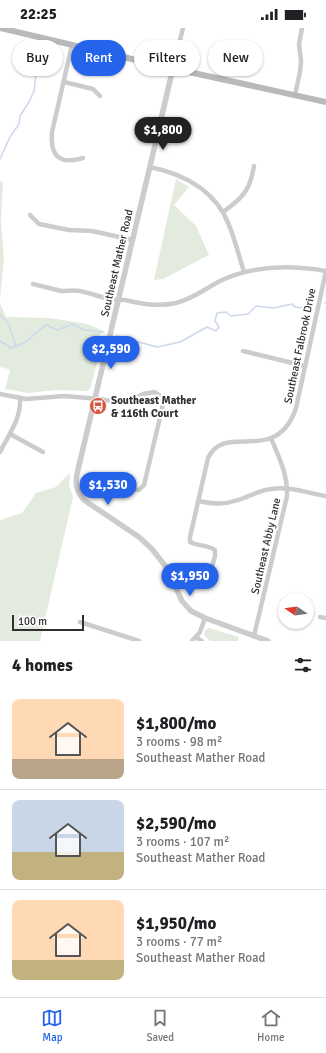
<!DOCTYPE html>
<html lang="en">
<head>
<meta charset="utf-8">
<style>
  :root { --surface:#fff; --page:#f2f2f2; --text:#202124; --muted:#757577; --line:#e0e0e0; --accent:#2563eb }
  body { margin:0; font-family:Signika,sans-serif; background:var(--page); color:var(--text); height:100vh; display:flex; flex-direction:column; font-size:15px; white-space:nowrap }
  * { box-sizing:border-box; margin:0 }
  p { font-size:13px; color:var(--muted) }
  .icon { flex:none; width:22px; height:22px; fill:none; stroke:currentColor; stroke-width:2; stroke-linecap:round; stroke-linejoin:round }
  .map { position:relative; height:613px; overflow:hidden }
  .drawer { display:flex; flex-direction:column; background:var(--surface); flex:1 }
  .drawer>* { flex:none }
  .banner { position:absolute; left:12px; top:12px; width:302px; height:36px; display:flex; gap:8px }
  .needle { width:26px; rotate:283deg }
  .controls { position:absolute; left:278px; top:565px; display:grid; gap:8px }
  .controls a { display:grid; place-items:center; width:36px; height:36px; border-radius:50%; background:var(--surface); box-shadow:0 1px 3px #0004; font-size:20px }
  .scale { position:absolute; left:12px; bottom:10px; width:72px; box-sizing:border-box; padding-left:4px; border:2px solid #2f2f2f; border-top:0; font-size:11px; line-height:14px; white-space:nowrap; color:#2f2f2f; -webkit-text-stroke:3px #fff; paint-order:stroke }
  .price { position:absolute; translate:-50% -34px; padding:0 9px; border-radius:14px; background:var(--accent); color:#fff; font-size:13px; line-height:26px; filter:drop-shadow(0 1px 2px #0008) }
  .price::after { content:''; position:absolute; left:50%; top:24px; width:12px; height:9px; margin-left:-6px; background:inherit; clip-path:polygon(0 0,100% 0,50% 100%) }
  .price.active { background:#222; color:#fff }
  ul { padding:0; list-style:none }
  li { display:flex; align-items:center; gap:12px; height:100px; padding:0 12px }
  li+li { border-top:1px solid var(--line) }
  li span { display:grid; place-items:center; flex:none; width:112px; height:80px; border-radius:8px; color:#555 }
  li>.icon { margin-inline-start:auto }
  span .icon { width:48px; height:48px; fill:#fffc; stroke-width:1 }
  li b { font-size:17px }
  h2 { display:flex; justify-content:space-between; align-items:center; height:48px; padding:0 12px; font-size:17px }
  .chip { padding:0 14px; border-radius:18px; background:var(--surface); box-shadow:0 1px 3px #0004; font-size:14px; line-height:36px }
  .chip.active { background:var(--accent); color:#fff }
  .status { display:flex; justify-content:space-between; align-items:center; height:28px; padding:0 20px; background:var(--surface); direction:ltr }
  .status svg { height:11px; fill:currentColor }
  .tabs { display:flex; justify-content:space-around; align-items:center; height:56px; border-top:1px solid var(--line); background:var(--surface); font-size:11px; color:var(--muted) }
  .tabs a { display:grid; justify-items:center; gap:2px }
  .tabs .active { color:var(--accent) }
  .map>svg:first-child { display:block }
  .green { fill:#e3ebde }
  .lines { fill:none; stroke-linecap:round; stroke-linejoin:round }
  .stream { stroke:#ccd8e9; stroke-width:1.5 }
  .minor { stroke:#ccc; stroke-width:4.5 }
  .tertiary { stroke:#ccc; stroke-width:5.5 }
  .secondary { stroke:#b9b9b9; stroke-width:6 }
  .labels { text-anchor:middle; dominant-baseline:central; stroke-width:4; stroke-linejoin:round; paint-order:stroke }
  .street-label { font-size:11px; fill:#2f2f2f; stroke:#fff }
  .poi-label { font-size:11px; font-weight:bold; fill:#2f2f2f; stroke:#fff; text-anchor:start }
</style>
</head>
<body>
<div class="status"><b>22:25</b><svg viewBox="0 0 49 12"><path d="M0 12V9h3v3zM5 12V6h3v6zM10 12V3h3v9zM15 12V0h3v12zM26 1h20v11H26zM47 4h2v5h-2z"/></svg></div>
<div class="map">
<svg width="326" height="613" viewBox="0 0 326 613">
  <rect width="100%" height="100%" fill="#fff"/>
  <g class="green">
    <path d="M176 151 189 159 174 177 196 198 209 227 163 251 154 252Z"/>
    <path d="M0 153 3 154 1 194 4 230 0 272Z"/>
    <path d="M0 275 6 289 50 290 87 296 102 302 96 318 101 320 90 361 87 363 56 362 29 365 5 361 10 343 8 341 0 339Z"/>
    <path d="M70 445 69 457 73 469 40 613H0V492L22 485 36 465 56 459Z"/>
    <path d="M209 600 239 609 238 613H210L204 607 205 602Z"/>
  </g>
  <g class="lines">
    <g class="stream">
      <path d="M0 131 10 109 19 96 20 88 29 74 34 63 37 38 42 31"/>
      <path d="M325 275H326"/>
      <path d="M0 287 8 295 11 303 16 318"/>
      <path d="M117 308 157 319 180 314 207 299 216 303 219 299 215 293 217 285 226 284 231 288 248 286 256 278 274 280 292 276C296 282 304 279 310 278"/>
      <path d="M0 313 11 320 24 315 46 297 58 302 72 296 84 302 104 304"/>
    </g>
    <g class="minor">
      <path d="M72 17 52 104C50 128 59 137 83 130"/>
      <path d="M173 40 183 0"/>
      <path d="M64 54 93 61 100 68"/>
      <path d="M295 67 300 44 301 33 299 16 302 0"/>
      <path d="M150 139C184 146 216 163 229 197 235 212 239 228 244 244"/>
      <path d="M223 184C234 176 246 167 250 154 252 149 253 143 254 138"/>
      <path d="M30 187 39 196 69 202 92 203 133 212"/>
      <path d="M33 256C42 258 52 261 62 263 68 263 74 262 80 263 90 265 100 269 110 271 115 272 120 272 125 272 143 276 157 279 176 275 193 271 206 260 222 252 255 237 291 237 326 243"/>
      <path d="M243 323 305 338"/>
      <path d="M0 366 26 371 64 368 100 371 115 374 121 375 126 374 143 366 154 364 159 367 163 374 162 381 144 457 139 462C129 462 123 457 116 450"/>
      <path d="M10 406 43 424"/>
      <path d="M0 424C9 406 21 391 20 371"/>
      <path d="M198 473C213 476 224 477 238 472 249 469 259 462 271 461 291 458 307 465 326 468"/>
      <path d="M208 554 215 528V522C208 517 198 518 190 514V509L208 430C220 404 249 419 271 410 284 405 292 392 296 380L326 243"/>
      <path d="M320 589 326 590"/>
      <path d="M80 594 139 613"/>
      <path d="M254 608 287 468C288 446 279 430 271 410"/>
      <path d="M196 609 202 613"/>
      <path d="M192 613 200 604 205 590"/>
    </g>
    <path class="tertiary" d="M173 40 151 134 77 446C75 456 76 464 84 472L139 509 152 521 166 539 182 573 191 583 205 590 268 613"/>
    <path class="secondary" d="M0 0 166 39 326 74"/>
  </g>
  <defs>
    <g id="bus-disc" transform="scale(0.9)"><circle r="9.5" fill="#d75441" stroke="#fff"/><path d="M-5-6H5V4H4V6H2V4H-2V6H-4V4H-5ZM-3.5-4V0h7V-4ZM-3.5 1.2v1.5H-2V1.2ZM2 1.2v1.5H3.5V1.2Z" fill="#fff"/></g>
  </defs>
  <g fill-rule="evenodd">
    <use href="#bus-disc" x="98" y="378"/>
  </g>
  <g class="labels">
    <g class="street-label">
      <text transform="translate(117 235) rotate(-77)">Southeast Mather Road</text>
      <text transform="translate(300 318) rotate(-78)">Southeast Falbrook Drive</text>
      <text transform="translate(266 518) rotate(-77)">Southeast Abby Lane</text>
    </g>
    <g class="poi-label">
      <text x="111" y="372">Southeast Mather<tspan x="111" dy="13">&amp; 116th Court</tspan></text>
    </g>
  </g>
</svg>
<div class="controls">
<a><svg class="needle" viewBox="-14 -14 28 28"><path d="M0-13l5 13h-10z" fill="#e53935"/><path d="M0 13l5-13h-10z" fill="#757577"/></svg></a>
</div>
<div class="scale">100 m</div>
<b class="price active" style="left:163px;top:123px">$1,800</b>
<b class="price" style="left:111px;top:342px">$2,590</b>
<b class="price" style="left:108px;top:478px">$1,530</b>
<b class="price" style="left:190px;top:569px">$1,950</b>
<div class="banner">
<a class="chip">Buy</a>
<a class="chip active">Rent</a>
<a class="chip">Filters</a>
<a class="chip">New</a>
</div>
</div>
<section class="drawer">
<h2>4 homes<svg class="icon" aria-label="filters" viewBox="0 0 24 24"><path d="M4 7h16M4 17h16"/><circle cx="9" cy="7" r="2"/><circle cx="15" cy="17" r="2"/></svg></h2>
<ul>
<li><span style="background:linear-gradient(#ffd9b3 75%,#b9a48a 0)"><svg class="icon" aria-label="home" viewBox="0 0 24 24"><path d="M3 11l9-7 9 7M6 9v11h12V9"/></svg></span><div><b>$1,800/mo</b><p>3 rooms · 98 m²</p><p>Southeast Mather Road</p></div></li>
<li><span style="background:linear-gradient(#c9d6e8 65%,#c2b280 0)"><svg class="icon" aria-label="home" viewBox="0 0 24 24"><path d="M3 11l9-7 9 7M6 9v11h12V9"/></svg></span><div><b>$2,590/mo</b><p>3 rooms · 107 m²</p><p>Southeast Mather Road</p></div></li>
<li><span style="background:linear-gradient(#ffd9b3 75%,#c2b280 0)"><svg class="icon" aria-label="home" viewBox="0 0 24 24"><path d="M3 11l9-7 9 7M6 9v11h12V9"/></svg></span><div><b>$1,950/mo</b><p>3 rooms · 77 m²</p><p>Southeast Mather Road</p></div></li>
</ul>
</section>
<nav class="tabs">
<a class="active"><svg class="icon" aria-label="map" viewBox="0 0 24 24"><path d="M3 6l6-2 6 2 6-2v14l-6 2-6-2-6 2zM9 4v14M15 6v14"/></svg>Map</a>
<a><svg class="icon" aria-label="saved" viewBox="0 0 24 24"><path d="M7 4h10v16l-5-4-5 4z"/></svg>Saved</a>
<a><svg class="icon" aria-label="home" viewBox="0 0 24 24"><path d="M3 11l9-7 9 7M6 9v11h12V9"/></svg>Home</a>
</nav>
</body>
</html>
